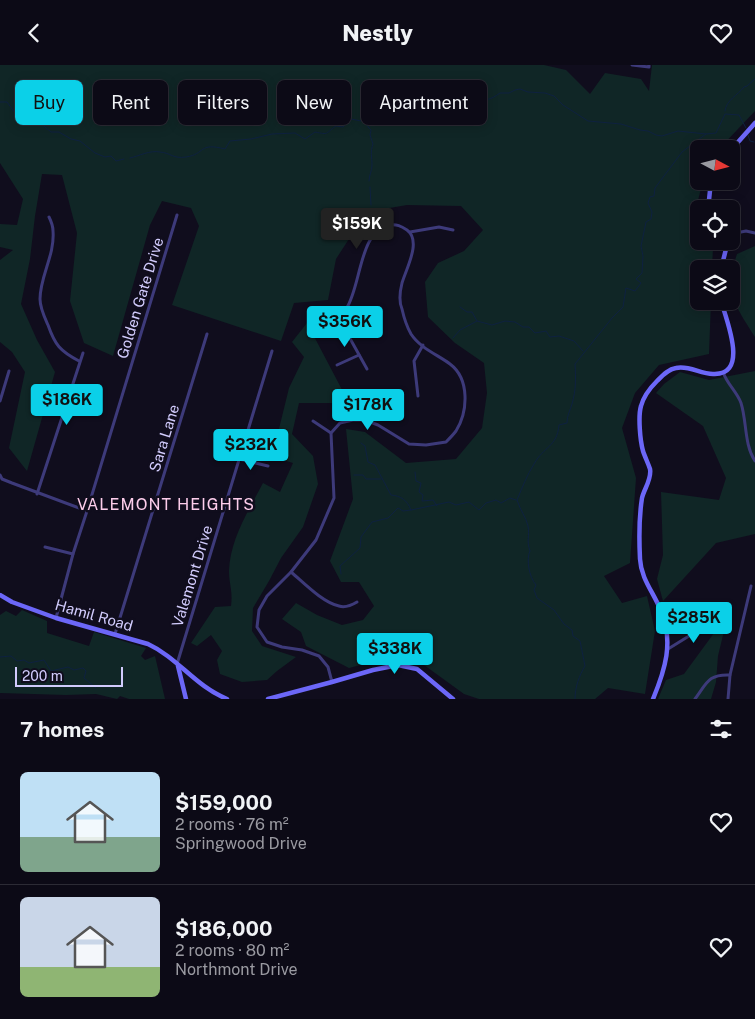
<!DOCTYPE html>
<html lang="en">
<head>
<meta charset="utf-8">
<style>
  :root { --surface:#0c0a16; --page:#15131f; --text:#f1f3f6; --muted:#9a9aa1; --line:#2c2b35; --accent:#0bd0e8 }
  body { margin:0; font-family:"Public Sans",sans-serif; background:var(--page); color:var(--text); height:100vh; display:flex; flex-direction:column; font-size:19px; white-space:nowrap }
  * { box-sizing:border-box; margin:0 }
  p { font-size:16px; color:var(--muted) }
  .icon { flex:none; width:28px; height:28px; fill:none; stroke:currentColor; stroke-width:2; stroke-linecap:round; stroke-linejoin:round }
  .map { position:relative; height:634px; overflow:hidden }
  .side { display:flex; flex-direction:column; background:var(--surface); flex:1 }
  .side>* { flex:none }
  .hud { position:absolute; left:15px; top:15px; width:500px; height:45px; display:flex; gap:10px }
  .needle { width:32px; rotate:97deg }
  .tools { position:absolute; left:690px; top:75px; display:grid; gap:10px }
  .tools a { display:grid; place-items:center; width:50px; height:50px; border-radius:8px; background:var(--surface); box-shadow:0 2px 12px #0003,0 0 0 1px var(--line); font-size:25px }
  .scale { position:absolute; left:15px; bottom:12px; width:108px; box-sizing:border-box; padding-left:5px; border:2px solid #d1cbfc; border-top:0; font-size:14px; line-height:18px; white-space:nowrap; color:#d1cbfc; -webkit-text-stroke:4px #100d1d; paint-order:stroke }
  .price { position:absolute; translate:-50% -42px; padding:0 11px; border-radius:5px; background:var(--accent); color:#111; font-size:16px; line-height:32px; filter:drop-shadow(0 1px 2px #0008) }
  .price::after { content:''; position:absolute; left:50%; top:30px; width:15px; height:11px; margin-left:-8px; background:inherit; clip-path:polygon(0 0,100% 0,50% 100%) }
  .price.active { background:#222; color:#fff }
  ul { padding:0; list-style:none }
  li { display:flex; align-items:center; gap:15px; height:125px; padding:0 20px }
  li+li { border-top:1px solid var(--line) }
  li span { display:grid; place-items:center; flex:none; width:140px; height:100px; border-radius:8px; color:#555 }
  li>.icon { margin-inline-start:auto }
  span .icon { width:60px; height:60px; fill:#fffc; stroke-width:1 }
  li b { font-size:21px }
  h2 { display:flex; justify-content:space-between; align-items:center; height:60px; padding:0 20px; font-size:21px }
  .chip { padding:0 18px; border-radius:8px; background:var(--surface); box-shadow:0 2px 12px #0003,0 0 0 1px var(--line); font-size:18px; line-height:45px }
  .chip.active { background:var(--accent); color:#111 }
  header { display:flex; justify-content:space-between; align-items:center; height:65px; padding:0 20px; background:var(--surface); font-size:22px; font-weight:800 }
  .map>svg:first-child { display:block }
  .green { fill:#102626 }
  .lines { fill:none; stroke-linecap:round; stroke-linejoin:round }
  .stream { stroke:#0e2140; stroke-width:1 }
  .street { stroke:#3d3a7a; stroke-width:3 }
  .secondary { stroke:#6c67f8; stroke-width:4.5 }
  .labels { text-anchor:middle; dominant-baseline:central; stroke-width:5; stroke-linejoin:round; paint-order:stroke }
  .street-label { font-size:15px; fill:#d1cbfc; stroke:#100d1d }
  .neighbourhood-label { font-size:16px; letter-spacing:1px; fill:#fdcdeb; stroke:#100d1d }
</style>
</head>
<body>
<header><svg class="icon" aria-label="back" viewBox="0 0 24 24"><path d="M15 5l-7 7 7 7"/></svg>Nestly<svg class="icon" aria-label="heart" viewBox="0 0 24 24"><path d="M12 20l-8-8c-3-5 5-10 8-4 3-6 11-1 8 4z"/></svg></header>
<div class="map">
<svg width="755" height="634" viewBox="0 0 755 634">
  <rect width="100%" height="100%" fill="#100d1d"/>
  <g class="green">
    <path d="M0 0H544L566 5 590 29 605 8 641 14 649 26 652 0H755V46L719 84H699V116H703L696 143 699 150V176H710L713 183 712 204H699V236H711L709 289 659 300 635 328 622 363 636 413 630 498 604 511 622 538 647 531 655 566 645 629 608 623 595 634H479L464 629 424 600 399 590 349 603 306 581 301 567 282 554 296 538 317 550 342 560 363 555 374 541 359 517H341L330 496 353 434 346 364 365 367 406 398 456 394 482 363 487 328 484 298 455 278 428 252 425 217 438 198 464 186 483 165 461 141 407 140 378 145 358 160 336 194 328 235 294 238 281 276 172 240 199 161 191 143 162 136 150 160 113 291 84 278 70 236 77 168 62 110 42 109 35 151 30 194 21 239 37 275 55 307 27 406 9 383 25 307 12 287 0 277V195L13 185 0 182V159L17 160 23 134 0 98Z"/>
    <path d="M755 181V272C735 240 724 228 737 189Z"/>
    <path d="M307 258 349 338H299L292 369 313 391 318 419 303 462 281 493 269 516 253 543 252 566 262 581 296 592 277 606 267 615 242 617 220 609 217 595 222 586 211 570 197 581 191 578 215 542 231 541C233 526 229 519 229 506 230 474 249 445 263 418L280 427 293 398 269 391 276 376 289 323 304 292 292 277Z"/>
    <path d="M755 306V469L716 478 663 536 657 514 663 490 661 427 719 435 726 413 703 361 656 328 664 319 680 307 709 315Z"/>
    <path d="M22 545 47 556V568L89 581 94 567 146 583 141 591 145 595 155 591 165 634H129L120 631 117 634 96 629 66 630 0 628V550L6 546 16 551Z"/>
    <path d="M728 549 718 591 716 617 711 634H658L666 615 684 609Z"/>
  </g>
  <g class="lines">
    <g class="stream">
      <path d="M0 37H7L15 48C28 49 42 59 51 67H59L71 74 80 76 95 88 105 92 111 91 116 96 124 94"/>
      <path d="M725 46C726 35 738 30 744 22L747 21 755 14"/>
      <path d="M365 49 368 56V62L371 65 370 70 373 79C370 87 372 92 372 100 372 106 369 110 369 116"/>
      <path d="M748 70 750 76 754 77"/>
      <path d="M130 93C139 91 150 85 160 87 171 88 173 94 186 92 206 89 198 77 225 84L230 76 251 74 272 69 295 68 305 74 315 67C330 70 324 69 336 61L343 62 351 54 361 56C363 53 363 50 365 48 370 41 395 44 403 44L411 36C422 35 432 39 442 37 449 35 453 29 460 29 479 30 481 42 500 28H509L515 25 520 24 528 27 545 28 554 31 563 40 588 56 621 59 640 65 648 66 656 70 662 71 678 66 706 69 716 68 725 49 739 50 746 63"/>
      <path d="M370 122 371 140"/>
      <path d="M460 242 467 247H472L477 256 492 260 505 256 515 257 523 262H529L535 268 546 266 550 272 559 271 574 276 583 286"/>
      <path d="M453 273 460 265 477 256"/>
      <path d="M361 378 365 381 368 397 375 400 391 430C401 431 407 435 411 445L449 437 456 440 469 437 479 445 486 438 496 435 501 438 510 433 516 435"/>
      <path d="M415 407 416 416 421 418 419 427 423 430 422 436 433 435 437 441"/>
      <path d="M354 410H363L366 414H381"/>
      <path d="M341 509 340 501 360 483 361 472 372 457 388 453 398 443 403 446 411 445"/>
      <path d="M0 592 11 591 17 596 24 595 29 598 44 595 51 606 68 602 74 605 83 603 86 606 84 613 96 623"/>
      <path d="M575 634C575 622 579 611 585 601L580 576 573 571 572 565 564 559 554 545 537 533 534 525 536 520C529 512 526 494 530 486 526 475 530 471 528 461 526 452 520 445 517 435 522 423 527 410 534 399 544 381 557 382 559 360L567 358C567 350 570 346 572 339 576 325 576 313 575 299L612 253 623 242 626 223 635 226 641 218 636 214 642 208 643 191 641 181 646 157 651 154 652 147 648 138 650 132 654 131 655 123 682 87 706 69"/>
    </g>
    <g class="street">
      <path d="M632 0 649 2V0"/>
      <path d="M49 152C51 156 53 161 53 166 55 190 40 211 40 234 40 243 44 251 48 260 55 280 60 286 79 296"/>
      <path d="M410 167 439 162 453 165"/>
      <path d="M731 169 746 166 755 168"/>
      <path d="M338 252 367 304"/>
      <path d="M324 259C333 255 340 252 346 244 361 223 359 165 389 160 397 159 401 161 407 165 422 176 406 204 402 218 400 226 399 237 402 244 404 253 407 262 411 269 420 283 438 290 450 299 470 314 468 347 456 366 453 370 449 374 446 377L426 380 409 379 378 360 365 355H353L340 358 331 368 334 433 316 475 291 507 267 531 259 545 257 562 267 577 282 582 302 585 319 591 328 602 332 617"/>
      <path d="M337 300 359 290"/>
      <path d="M723 307C727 319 737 327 741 338 747 357 744 379 755 396"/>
      <path d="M418 331 414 296 423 280"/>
      <path d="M0 336 9 306"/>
      <path d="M313 356 331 368"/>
      <path d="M239 394 268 401"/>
      <path d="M0 410 2 414 12 418 87 446"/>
      <path d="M37 429 83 288"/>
      <path d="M45 482 73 489"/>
      <path d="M291 507C303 517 323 538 339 541 345 543 352 540 357 537"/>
      <path d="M56 553 73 489 87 446 177 150"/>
      <path d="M115 569 207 269"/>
      <path d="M668 584 710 558"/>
      <path d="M177 599 272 286"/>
      <path d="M695 634C707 618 708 609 730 610"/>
      <path d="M728 634 730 610 751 521"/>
    </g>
    <g class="secondary">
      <path d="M731 85 755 58"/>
      <path d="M711 116 709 135 712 144"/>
      <path d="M721 204 728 176"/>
      <path d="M0 530 12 537 56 553 148 579C178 593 195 621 227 634"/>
      <path d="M178 601 186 634"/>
      <path d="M268 634 332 617 373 605 398 600 417 604 453 634"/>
      <path d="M653 634C665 605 674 577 661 546 654 528 641 514 640 494 639 474 639 452 642 433 644 424 652 414 650 404 648 398 645 392 643 386 640 375 638 351 641 341 644 330 650 323 657 316 662 311 668 304 676 303 689 300 700 309 713 309 750 311 726 254 721 236"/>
    </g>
  </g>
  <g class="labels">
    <g class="street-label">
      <text transform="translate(140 233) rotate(-73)">Golden Gate Drive</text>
      <text transform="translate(164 373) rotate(-73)">Sara Lane</text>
      <text transform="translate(192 511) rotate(-73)">Valemont Drive</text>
      <text transform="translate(94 550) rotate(16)">Hamil Road</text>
    </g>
    <g class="neighbourhood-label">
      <text x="166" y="439">VALEMONT HEIGHTS</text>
    </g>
  </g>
</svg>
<div class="tools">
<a><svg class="needle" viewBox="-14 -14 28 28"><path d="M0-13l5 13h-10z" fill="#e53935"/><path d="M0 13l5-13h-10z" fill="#9a9aa1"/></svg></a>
<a><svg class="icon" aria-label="locate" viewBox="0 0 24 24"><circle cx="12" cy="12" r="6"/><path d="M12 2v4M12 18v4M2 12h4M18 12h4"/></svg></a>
<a><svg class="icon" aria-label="layers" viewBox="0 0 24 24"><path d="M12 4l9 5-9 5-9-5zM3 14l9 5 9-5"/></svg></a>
</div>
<div class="scale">200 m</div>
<b class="price active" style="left:357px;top:185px">$159K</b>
<b class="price" style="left:345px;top:283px">$356K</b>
<b class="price" style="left:67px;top:361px">$186K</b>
<b class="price" style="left:368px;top:366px">$178K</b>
<b class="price" style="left:251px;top:406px">$232K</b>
<b class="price" style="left:694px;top:579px">$285K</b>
<b class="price" style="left:395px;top:610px">$338K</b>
<div class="hud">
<a class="chip active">Buy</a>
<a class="chip">Rent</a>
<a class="chip">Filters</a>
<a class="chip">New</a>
<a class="chip">Apartment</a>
</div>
</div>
<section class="side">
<h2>7 homes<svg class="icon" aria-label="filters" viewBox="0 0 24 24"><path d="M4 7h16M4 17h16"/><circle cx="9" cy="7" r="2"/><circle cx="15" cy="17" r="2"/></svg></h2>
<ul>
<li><span style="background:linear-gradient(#bfe0f5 65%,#7fa58c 0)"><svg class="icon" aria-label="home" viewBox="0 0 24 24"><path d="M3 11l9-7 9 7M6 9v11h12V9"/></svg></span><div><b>$159,000</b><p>2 rooms · 76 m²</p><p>Springwood Drive</p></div><svg class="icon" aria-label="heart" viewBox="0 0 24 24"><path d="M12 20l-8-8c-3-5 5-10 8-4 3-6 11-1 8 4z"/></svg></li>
<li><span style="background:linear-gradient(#c9d6e8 70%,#8fb573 0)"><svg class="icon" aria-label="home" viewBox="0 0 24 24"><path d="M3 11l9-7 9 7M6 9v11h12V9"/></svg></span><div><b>$186,000</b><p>2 rooms · 80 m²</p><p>Northmont Drive</p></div><svg class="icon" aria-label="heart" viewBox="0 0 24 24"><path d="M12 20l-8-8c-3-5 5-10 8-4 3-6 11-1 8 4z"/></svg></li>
</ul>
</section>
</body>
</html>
